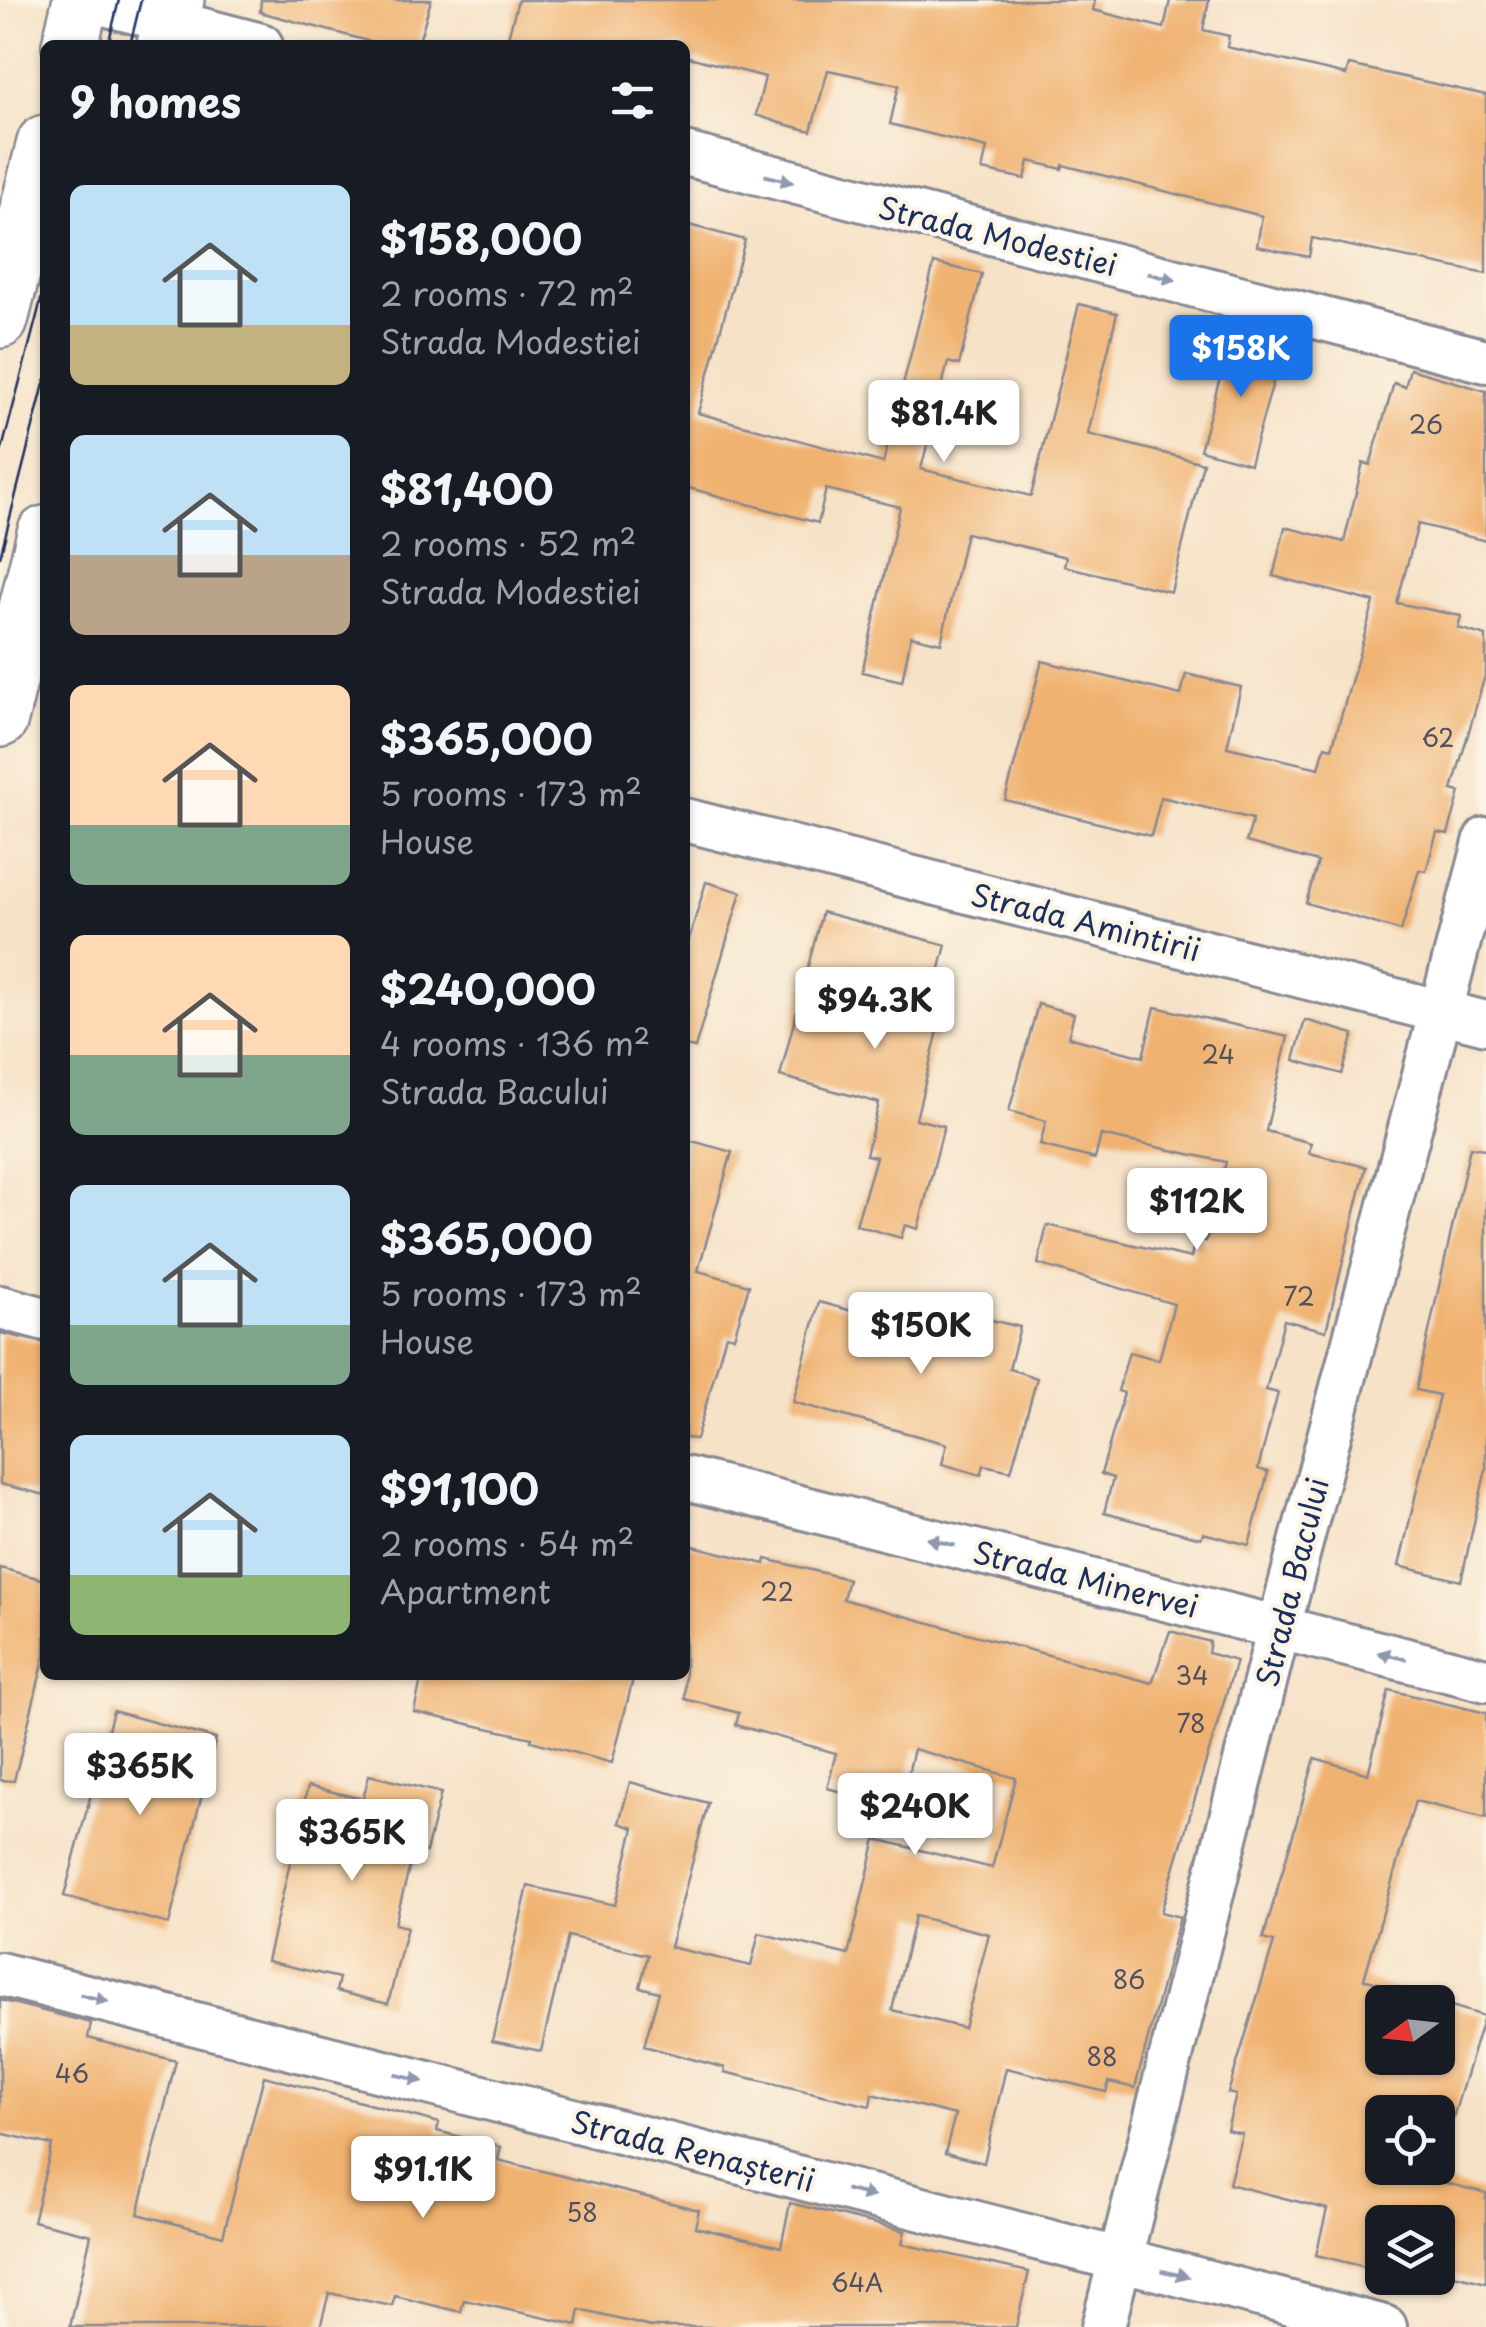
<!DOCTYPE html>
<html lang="en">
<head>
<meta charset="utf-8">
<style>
  :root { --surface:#171b24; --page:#242831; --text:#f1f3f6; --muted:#9ea1a6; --accent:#1a73e8 }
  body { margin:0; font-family:"Playpen Sans",sans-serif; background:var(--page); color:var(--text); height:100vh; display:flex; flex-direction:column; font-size:38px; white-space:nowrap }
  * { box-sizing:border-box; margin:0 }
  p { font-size:32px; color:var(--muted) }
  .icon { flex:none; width:55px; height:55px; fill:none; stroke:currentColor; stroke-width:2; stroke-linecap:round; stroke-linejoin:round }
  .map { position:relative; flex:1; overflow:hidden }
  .details { position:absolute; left:40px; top:40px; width:650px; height:1640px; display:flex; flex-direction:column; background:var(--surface); border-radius:15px; box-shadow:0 2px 8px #0004 }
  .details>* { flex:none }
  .needle { width:65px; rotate:255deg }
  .buttons { position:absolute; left:1365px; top:1985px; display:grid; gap:20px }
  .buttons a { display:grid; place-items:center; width:90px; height:90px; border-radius:15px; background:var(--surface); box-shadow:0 2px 8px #0004; font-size:50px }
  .price { position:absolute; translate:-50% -85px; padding:0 22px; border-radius:10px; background:#fff; color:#222; font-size:32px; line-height:65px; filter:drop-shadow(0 2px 5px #0008) }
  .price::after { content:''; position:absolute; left:50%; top:60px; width:30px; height:22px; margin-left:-15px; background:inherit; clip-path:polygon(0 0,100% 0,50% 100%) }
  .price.current { background:var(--accent); color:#fff }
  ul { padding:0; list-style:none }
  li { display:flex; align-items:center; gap:30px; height:250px; padding:0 30px }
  li span { display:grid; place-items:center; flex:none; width:280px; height:200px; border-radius:15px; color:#555 }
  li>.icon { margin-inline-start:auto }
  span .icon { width:120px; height:120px; fill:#fffc; stroke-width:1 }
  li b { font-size:42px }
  h2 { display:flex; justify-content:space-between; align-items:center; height:120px; padding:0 30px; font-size:42px }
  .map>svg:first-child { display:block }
  .building { fill:#f0b271; fill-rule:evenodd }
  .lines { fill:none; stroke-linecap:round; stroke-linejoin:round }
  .minor-casing { stroke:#888892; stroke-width:48 }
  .primary-casing { stroke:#888892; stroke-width:60 }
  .minor { stroke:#fff; stroke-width:42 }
  .primary { stroke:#fff; stroke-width:55 }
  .tram { stroke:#1b2f5e; stroke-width:2.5 }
  .oneway { fill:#8d97ae }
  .labels { text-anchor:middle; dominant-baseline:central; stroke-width:8; stroke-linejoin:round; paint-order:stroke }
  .number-label { font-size:25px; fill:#505063 }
  .street-label { font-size:30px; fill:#1b2f5e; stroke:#fcf5e5 }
</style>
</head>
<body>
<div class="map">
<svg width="1486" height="2327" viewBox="0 0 1486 2327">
  <rect width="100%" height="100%" fill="#fcf5e5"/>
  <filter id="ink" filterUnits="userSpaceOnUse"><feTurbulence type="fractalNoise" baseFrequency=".01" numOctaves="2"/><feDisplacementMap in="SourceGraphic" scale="20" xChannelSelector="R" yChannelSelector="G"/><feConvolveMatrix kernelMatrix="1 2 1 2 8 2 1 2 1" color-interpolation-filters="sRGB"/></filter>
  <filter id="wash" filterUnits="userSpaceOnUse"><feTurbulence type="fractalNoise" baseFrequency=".0048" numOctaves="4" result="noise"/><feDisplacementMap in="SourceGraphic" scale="40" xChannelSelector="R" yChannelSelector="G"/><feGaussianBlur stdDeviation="2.25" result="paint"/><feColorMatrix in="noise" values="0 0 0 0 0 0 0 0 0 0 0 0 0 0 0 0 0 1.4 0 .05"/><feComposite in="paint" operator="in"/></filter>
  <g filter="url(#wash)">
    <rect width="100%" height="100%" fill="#f6e2c7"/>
    <g id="blocks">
      <g class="building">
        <path d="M261 0H431L418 45H383L260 12Z"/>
        <path d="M518 0H1095L1093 10 1164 28 1170 0H1209L1203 30 1229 36 1227 47 1346 75 1349 65 1486 95V274L1312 238 1309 257 1257 246 1262 216 1063 165 1062 169 1029 161 1025 179 982 170 987 148 890 124 899 85 828 70 811 131 780 123 756 115 765 77 685 56V45H506Z"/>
        <path d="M685 224 745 240 698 413 883 463 934 263 982 274 959 365 948 362 921 469 1031 496 1079 304 1117 313 1088 434 1203 463 1171 592 1064 566 1066 557 966 533 941 643 911 636 902 681 862 672 900 507 826 489 818 523 685 487Z"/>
        <path d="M1232 335 1282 350 1250 464 1200 450Z"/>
        <path d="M1410 369 1486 391V541L1418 524 1397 603 1461 616 1458 628 1486 636V672L1452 790 1460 792 1448 834 1437 832 1426 871 1419 870 1401 931 1306 903 1318 862 1246 842 1253 819 1161 797 1151 836 1005 800 1042 661 1181 695 1186 674 1241 687 1227 747 1319 768 1325 746 1332 748 1374 602 1273 576 1285 527 1344 542 1363 463 1370 465 1394 383 1405 387Z"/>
        <path d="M706 882 741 892 695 1048 685 1046V953Z"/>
        <path d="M822 912 946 945 934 992 947 995 916 1119 944 1126 918 1229 905 1225 901 1238 856 1225 876 1157 866 1155 879 1103 780 1076Z"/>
        <path d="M1038 1004 1074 1014 1068 1037 1143 1057 1155 1007 1288 1037 1266 1131 1311 1143 1309 1153 1366 1167 1326 1331 1284 1320 1266 1390 1278 1393 1258 1469 1268 1472 1249 1545 1203 1533 1201 1538 1104 1513 1113 1478 1101 1474 1124 1393 1118 1391 1129 1352 1159 1360 1174 1304 1038 1264 1047 1225 1191 1258 1195 1239 1206 1241 1226 1162 1101 1135 1095 1159 1040 1145 1046 1121 1009 1111Z"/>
        <path d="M1305 1020 1354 1034 1342 1074 1294 1060Z"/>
        <path d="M685 1139 732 1152 698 1271 749 1285 734 1337 726 1335 696 1439 685 1438Z"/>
        <path d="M1470 1147 1486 1149V1469L1461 1581 1399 1566 1439 1395 1416 1390Z"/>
        <path d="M876 1292 1020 1327 1009 1369 1037 1378 1011 1471 984 1465 981 1475 942 1464 947 1444 793 1402 819 1302 870 1316Z"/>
        <path d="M0 1333 45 1343V1495L0 1484Z"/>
        <path d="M685 1544 765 1564 766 1559 848 1579 843 1599 853 1602 1152 1683 1170 1631 1210 1642 1208 1653 1236 1661 1161 1912 1180 1917 1135 2088 1109 2082 1106 2092 1006 2068 984 2163 945 2153 955 2115 872 2094 870 2106 724 2072 725 2068 644 2046 659 1992 640 1987 648 1955 568 1936 541 2051 492 2041 528 1886 615 1905 634 1828 619 1823 630 1782 708 1803 670 1947 751 1966 759 1933 848 1955 876 1839 992 1868 1016 1778 914 1749 900 1807 827 1788 836 1753 736 1725 739 1713 685 1699ZM915 1916 989 1934 964 2028 892 2010Z"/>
        <path d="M0 1568 45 1580V1655L14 1781 0 1780Z"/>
        <path d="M422 1675H634L612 1763 531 1741 532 1738 414 1712Z"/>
        <path d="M1389 1690 1486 1713V1818L1415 1801 1364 1979 1484 2016 1434 2180 1486 2193V2283L1438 2271V2222H1382V2271L1316 2255 1327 2209 1229 2184 1242 2134 1227 2130 1236 2095 1228 2093 1274 1942 1263 1939 1315 1758 1368 1774ZM1382 2002H1438V2058H1382ZM1382 2112H1438V2168H1382Z"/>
        <path d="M113 1711 216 1739 169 1924 64 1896Z"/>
        <path d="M369 1775 441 1793 426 1852 414 1849 395 1924 407 1927 388 2004 336 1991 339 1978 267 1961 308 1786 363 1799Z"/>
        <path d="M0 2000 91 2023 88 2038 176 2061 138 2214 223 2236 264 2076 439 2123 437 2131 501 2147 498 2160 699 2210 695 2227 781 2247 790 2203 905 2231 902 2244 1029 2272 1016 2327H651L580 2310 577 2325 464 2300 461 2312 395 2296 392 2306 329 2293 320 2327H70L91 2235 33 2221 52 2145 0 2133Z"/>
      </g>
    </g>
  </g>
  <g filter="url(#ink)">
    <use href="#blocks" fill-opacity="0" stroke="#888892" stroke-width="2.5"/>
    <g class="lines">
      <g class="minor-casing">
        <g id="minor">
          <path d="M89 0 261 45"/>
          <path d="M685 154 1486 361"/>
          <path d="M685 820 1486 1023"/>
          <path d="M0 1307 45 1319"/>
          <path d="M685 1478 1486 1680"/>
          <path d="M0 1974 1385 2327"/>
          <path d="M1103 2327 1279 1627 1486 839"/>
        </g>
      </g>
      <g class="primary-casing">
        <g id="primary">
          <path d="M70 45 81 0"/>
          <path d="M165 45 176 0"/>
          <path d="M0 320 45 143"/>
          <path d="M0 719 45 534"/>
        </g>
      </g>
      <use href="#minor" class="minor"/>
      <use href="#primary" class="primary"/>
      <g class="tram">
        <path d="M108 45 119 0"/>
        <path d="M130 45 141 0"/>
        <path d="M0 457 45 285"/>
        <path d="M0 557 45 380"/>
      </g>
    </g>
    <defs><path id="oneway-solid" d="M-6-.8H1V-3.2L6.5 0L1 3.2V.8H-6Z" transform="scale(2.5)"/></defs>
    <g class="oneway">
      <use href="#oneway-solid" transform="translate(779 179) rotate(14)"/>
      <use href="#oneway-solid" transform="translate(1162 277) rotate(14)"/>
      <use href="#oneway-solid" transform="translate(941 1542) rotate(-166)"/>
      <use href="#oneway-solid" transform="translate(1392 1656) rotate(-166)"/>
      <use href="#oneway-solid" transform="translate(94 1998) rotate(14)"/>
      <use href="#oneway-solid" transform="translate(409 2078) rotate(14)"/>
      <use href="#oneway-solid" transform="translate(860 2193) rotate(14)"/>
      <use href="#oneway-solid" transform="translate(1175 2274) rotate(14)"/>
    </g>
  </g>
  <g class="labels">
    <g class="number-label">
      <text x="1426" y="424">26</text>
      <text x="1438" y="737">62</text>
      <text x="1218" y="1054">24</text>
      <text x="1299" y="1296">72</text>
      <text x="777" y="1591">22</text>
      <text x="1192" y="1675">34</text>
      <text x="1191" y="1723">78</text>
      <text x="1129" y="1979">86</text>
      <text x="1102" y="2056">88</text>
      <text x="72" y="2073">46</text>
      <text x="582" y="2212">58</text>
      <text x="857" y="2282">64A</text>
    </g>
    <g class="street-label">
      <text transform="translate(998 235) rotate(14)">Strada Modestiei</text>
      <text transform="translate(1086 921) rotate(14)">Strada Amintirii</text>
      <text transform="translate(1086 1578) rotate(14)">Strada Minervei</text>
      <text transform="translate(1291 1582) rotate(-76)">Strada Bacului</text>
      <text transform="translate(693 2150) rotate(14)">Strada Renașterii</text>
    </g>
  </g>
</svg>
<div class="buttons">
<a><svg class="needle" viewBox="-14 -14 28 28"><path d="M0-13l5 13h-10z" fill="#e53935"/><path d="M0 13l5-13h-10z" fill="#9ea1a6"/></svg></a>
<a><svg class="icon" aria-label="locate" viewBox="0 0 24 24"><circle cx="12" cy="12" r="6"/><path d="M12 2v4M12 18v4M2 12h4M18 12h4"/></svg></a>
<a><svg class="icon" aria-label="layers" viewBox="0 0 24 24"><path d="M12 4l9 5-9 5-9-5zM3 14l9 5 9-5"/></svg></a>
</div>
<b class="price current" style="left:1241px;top:400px">$158K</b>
<b class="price" style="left:944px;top:465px">$81.4K</b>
<b class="price" style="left:875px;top:1052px">$94.3K</b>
<b class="price" style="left:1197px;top:1253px">$112K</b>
<b class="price" style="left:921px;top:1377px">$150K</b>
<b class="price" style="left:140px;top:1818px">$365K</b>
<b class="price" style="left:915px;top:1858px">$240K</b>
<b class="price" style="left:352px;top:1884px">$365K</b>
<b class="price" style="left:423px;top:2221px">$91.1K</b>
<section class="details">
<h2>9 homes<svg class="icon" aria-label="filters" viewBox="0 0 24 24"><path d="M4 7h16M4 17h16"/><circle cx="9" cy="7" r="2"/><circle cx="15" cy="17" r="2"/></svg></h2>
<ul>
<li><span style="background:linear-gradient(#bfe0f5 70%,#c2b280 0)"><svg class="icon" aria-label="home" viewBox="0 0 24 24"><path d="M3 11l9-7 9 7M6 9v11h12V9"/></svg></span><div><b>$158,000</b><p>2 rooms · 72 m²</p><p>Strada Modestiei</p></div></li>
<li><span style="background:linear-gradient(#bfe0f5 60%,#b9a48a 0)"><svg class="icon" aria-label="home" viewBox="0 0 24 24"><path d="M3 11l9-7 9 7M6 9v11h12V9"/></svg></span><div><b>$81,400</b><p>2 rooms · 52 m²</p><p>Strada Modestiei</p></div></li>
<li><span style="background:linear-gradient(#ffd9b3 70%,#7fa58c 0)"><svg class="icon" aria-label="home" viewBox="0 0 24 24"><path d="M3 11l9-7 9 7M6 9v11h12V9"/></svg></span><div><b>$365,000</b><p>5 rooms · 173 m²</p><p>House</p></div></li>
<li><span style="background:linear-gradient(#ffd9b3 60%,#7fa58c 0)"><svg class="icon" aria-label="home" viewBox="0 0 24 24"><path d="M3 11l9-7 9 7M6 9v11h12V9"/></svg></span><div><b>$240,000</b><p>4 rooms · 136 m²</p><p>Strada Bacului</p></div></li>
<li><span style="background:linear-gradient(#bfe0f5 70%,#7fa58c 0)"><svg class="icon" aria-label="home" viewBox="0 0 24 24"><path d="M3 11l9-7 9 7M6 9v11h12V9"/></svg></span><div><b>$365,000</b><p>5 rooms · 173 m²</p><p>House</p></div></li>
<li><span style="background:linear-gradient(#bfe0f5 70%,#8fb573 0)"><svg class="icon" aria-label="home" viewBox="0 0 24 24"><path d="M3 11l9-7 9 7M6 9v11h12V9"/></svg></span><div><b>$91,100</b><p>2 rooms · 54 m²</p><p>Apartment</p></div></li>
</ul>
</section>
</div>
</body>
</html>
